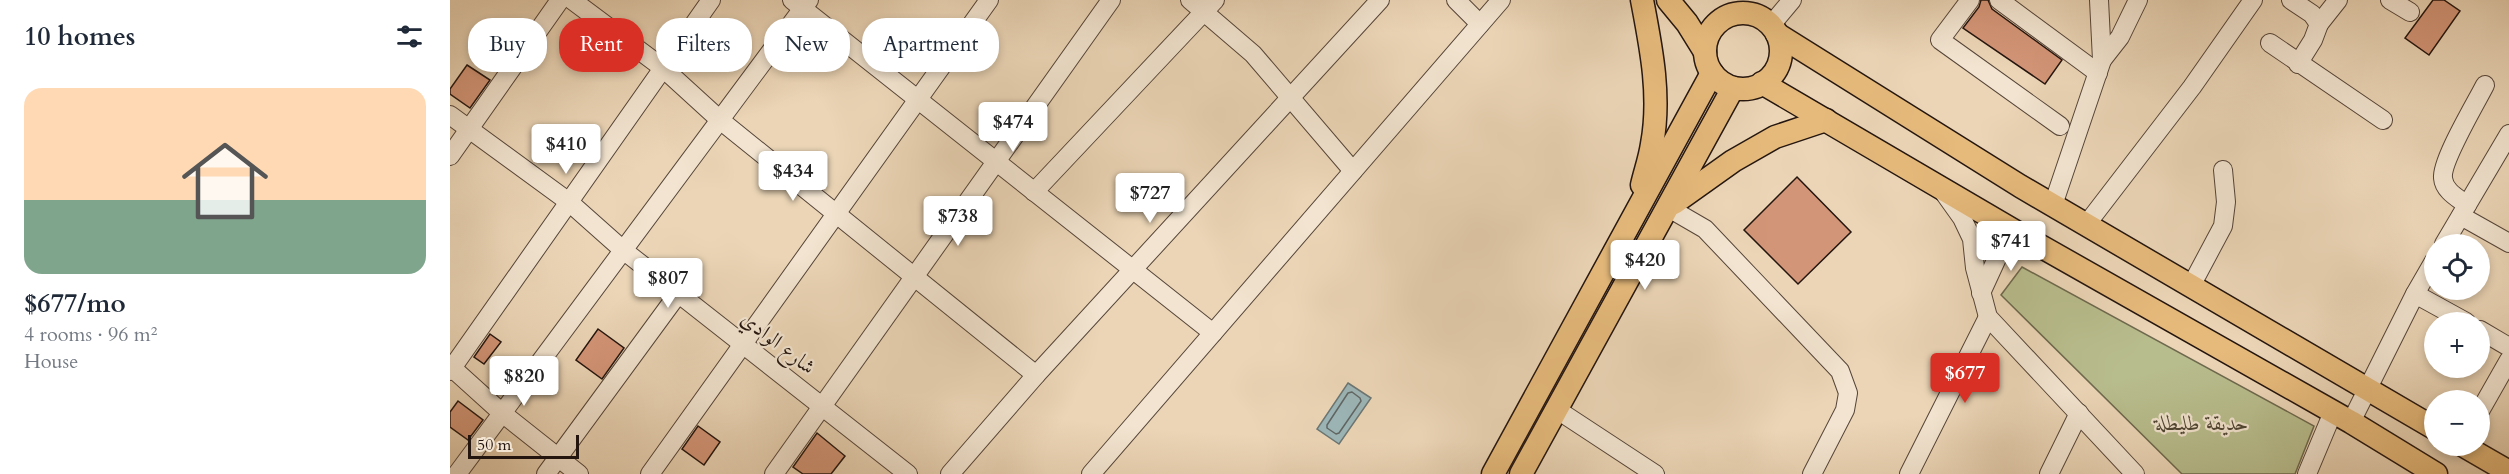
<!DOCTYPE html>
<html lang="en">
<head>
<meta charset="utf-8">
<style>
  :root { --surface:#fff; --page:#f2f2f3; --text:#1f2937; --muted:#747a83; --line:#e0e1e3; --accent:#d93025 }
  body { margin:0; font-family:Cardo,Amiri,serif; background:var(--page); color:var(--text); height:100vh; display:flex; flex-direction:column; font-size:22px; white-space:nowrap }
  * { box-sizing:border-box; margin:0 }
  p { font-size:20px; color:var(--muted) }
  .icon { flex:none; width:33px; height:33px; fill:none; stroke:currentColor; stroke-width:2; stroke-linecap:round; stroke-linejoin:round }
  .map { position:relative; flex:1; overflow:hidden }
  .side { display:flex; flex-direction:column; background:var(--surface); width:450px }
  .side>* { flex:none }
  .hud { position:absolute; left:18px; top:18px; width:570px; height:54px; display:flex; gap:12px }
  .controls { position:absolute; left:1974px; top:234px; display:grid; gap:12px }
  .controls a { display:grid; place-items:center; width:66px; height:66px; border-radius:50%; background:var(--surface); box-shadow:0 3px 9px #0003; font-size:30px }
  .scale { position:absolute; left:18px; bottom:15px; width:111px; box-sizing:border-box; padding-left:6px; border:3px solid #24150f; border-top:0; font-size:16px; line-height:21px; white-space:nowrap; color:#24150f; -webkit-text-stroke:4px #f2e4d0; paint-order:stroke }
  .price { position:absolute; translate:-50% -51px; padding:0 14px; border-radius:6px; background:#fff; color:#222; font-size:20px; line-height:39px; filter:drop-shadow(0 2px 3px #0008) }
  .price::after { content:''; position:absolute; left:50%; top:36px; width:18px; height:14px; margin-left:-9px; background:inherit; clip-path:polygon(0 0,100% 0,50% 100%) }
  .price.selected { background:var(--accent); color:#fff }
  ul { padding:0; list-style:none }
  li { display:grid; align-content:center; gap:12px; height:318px; padding:0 24px }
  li+li { border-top:2px solid var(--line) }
  li span { display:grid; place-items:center; height:186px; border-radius:18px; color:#555 }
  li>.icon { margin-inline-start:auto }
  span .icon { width:108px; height:108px; fill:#fffc; stroke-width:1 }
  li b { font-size:26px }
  h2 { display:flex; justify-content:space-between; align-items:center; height:72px; padding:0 24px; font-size:26px }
  .chip { padding:0 21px; border-radius:24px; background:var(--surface); box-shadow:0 3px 9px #0003; font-size:21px; line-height:54px }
  .chip.selected { background:var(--accent); color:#fff }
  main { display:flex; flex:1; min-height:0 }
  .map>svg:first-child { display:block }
  .green { fill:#b8bd8d; stroke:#6e694e; stroke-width:1.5 }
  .water { fill:#9cb6b8; stroke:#6c7674; stroke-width:1.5 }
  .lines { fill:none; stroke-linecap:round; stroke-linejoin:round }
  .shore { stroke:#606664; stroke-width:1.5 }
  .building { fill:#d39577; stroke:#24150f; stroke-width:1.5 }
  .minor-casing { stroke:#564539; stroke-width:20 }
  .major-casing { stroke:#24150f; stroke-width:25 }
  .minor { stroke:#f2e4d0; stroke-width:18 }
  .major { stroke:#e6ba7b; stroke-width:22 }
  .labels { text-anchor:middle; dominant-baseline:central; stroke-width:4.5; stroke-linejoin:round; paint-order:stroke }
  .street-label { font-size:21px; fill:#24150f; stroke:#f2e4d0 }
  .park-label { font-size:21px; font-style:italic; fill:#504735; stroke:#f2e4d0 }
</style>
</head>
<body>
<main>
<section class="side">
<h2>10 homes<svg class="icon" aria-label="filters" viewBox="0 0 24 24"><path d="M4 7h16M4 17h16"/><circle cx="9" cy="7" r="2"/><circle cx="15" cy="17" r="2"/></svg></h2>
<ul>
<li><span style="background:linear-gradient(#ffd9b3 60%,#7fa58c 0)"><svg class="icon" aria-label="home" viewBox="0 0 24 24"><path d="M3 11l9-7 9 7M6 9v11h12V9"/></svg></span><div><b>$677/mo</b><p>4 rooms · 96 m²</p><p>House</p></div></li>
</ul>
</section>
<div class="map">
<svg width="2059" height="474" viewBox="0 0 2059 474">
  <rect width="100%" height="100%" fill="#ebd5b6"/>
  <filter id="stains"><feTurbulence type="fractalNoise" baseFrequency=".00333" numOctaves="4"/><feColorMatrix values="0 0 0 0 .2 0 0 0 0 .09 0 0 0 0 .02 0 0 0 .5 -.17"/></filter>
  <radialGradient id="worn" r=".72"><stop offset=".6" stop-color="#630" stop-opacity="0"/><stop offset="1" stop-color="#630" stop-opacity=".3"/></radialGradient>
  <path class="green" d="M1572 267 1864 426 1845 474H1732L1551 295Z"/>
  <path class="water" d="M898 383 921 398 889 444 867 429Z"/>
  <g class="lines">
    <path class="shore" d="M902 392 910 398 911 401 889 433 886 434 877 428V425L898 393Z"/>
  </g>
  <g class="building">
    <path d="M1531 0H1538L1542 9 1612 60 1595 84 1513 28 1529 7Z"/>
    <path d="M1983 0H1994L2010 11 1979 55 1955 38Z"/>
    <path d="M17 65 40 80 20 108 0 94V89Z"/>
    <path d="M1347 177 1401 232 1348 284 1294 230Z"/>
    <path d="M148 329 174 348 152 379 126 360Z"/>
    <path d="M40 334 51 342 34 364 24 357Z"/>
    <path d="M8 401 33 420 18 440 0 427V412Z"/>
    <path d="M248 426 270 442 254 465 232 449Z"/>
    <path d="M367 433 395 456 381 474H353L343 467Z"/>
  </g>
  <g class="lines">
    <g class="minor-casing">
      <g id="minor">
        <path d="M122 0 213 68 270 120 586 375"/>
        <path d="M342 0 763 333"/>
        <path d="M740 0 803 54 903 171"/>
        <path d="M1006 0 1030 24"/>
        <path d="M1520 0 1490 40 1610 126"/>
        <path d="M1549 0 1648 73"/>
        <path d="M1841 0 1862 14 1869 24 1863 40 1848 64"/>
        <path d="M1940 0 1960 12"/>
        <path d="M1869 24 1888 0"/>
        <path d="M1321 25 1342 0"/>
        <path d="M1820 43 1933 120"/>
        <path d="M1652 60 1670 37 1688 0"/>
        <path d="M0 115 119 202 173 250 458 474"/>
        <path d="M0 156 110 0"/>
        <path d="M1492 190 1512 218 1522 239 1525 268 1538 317 1685 474"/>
        <path d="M584 192 765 0"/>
        <path d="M1603 205 1652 60 1649 0"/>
        <path d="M2017 205C2008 198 1994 191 1993 178 1991 161 2026 103 2035 85"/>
        <path d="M1217 207 1255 229 1390 371 1398 393 1395 410 1362 474"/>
        <path d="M2011 216 2059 243"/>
        <path d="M1636 225 1742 87 1803 0"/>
        <path d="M1994 244 2059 134"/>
        <path d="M1741 286 1773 226 1776 202 1773 170"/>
        <path d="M1531 293 1548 256 1578 239"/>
        <path d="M1965 294 2016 322"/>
        <path d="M2030 330 2059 347"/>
        <path d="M0 366 52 413 129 474"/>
        <path d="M0 371 261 0"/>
        <path d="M1106 409 1205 474"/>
        <path d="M2030 411 2059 360"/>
        <path d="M1901 422 1965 294 1984 261"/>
        <path d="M7 474 359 0"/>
        <path d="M96 474 228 294"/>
        <path d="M200 474 539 0"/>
        <path d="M324 474 661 0"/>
        <path d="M500 474 586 375 930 0"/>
        <path d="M641 474 1051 0"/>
        <path d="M1459 474 1538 317"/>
        <path d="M1599 474 1629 413"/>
        <path d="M1857 474 1883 412"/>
      </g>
    </g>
    <g class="major-casing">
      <g id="major">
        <path d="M1218 0 1237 23 1255 52"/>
        <circle cx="1293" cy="51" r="38"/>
        <path d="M1327 34 1570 186 1984 428"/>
        <path d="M1312 83 1578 239 1901 422 1986 474"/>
        <path d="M1192 185C1195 172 1200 158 1202 144 1211 96 1201 47 1192 0"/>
        <path d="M1224 203 1283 161 1325 137 1376 120"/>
        <path d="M2014 446 2059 472"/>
        <path d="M1043 474 1262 73"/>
        <path d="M1071 474 1283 88"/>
      </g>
    </g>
    <use href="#minor" class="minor"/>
    <use href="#major" class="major"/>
  </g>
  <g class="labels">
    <g class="street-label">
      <text transform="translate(328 343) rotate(38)">شارع الوادي</text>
    </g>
    <g class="park-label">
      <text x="1752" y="423">حديقة طليطلة</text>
    </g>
  </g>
  <rect width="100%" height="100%" filter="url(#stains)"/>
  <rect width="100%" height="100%" fill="url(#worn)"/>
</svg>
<div class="controls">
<a><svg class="icon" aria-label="locate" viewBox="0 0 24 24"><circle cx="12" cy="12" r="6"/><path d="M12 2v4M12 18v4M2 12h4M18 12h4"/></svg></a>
<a>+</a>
<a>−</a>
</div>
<div class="scale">50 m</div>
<b class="price" style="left:563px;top:153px">$474</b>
<b class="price" style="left:116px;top:175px">$410</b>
<b class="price" style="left:343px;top:202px">$434</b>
<b class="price" style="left:700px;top:224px">$727</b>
<b class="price" style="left:508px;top:247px">$738</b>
<b class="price" style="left:1561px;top:272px">$741</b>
<b class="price" style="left:1195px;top:291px">$420</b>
<b class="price" style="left:218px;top:309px">$807</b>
<b class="price selected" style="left:1515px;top:404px">$677</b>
<b class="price" style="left:74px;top:407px">$820</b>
<div class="hud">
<a class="chip">Buy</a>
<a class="chip selected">Rent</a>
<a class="chip">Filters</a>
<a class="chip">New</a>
<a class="chip">Apartment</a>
</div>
</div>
</main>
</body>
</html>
